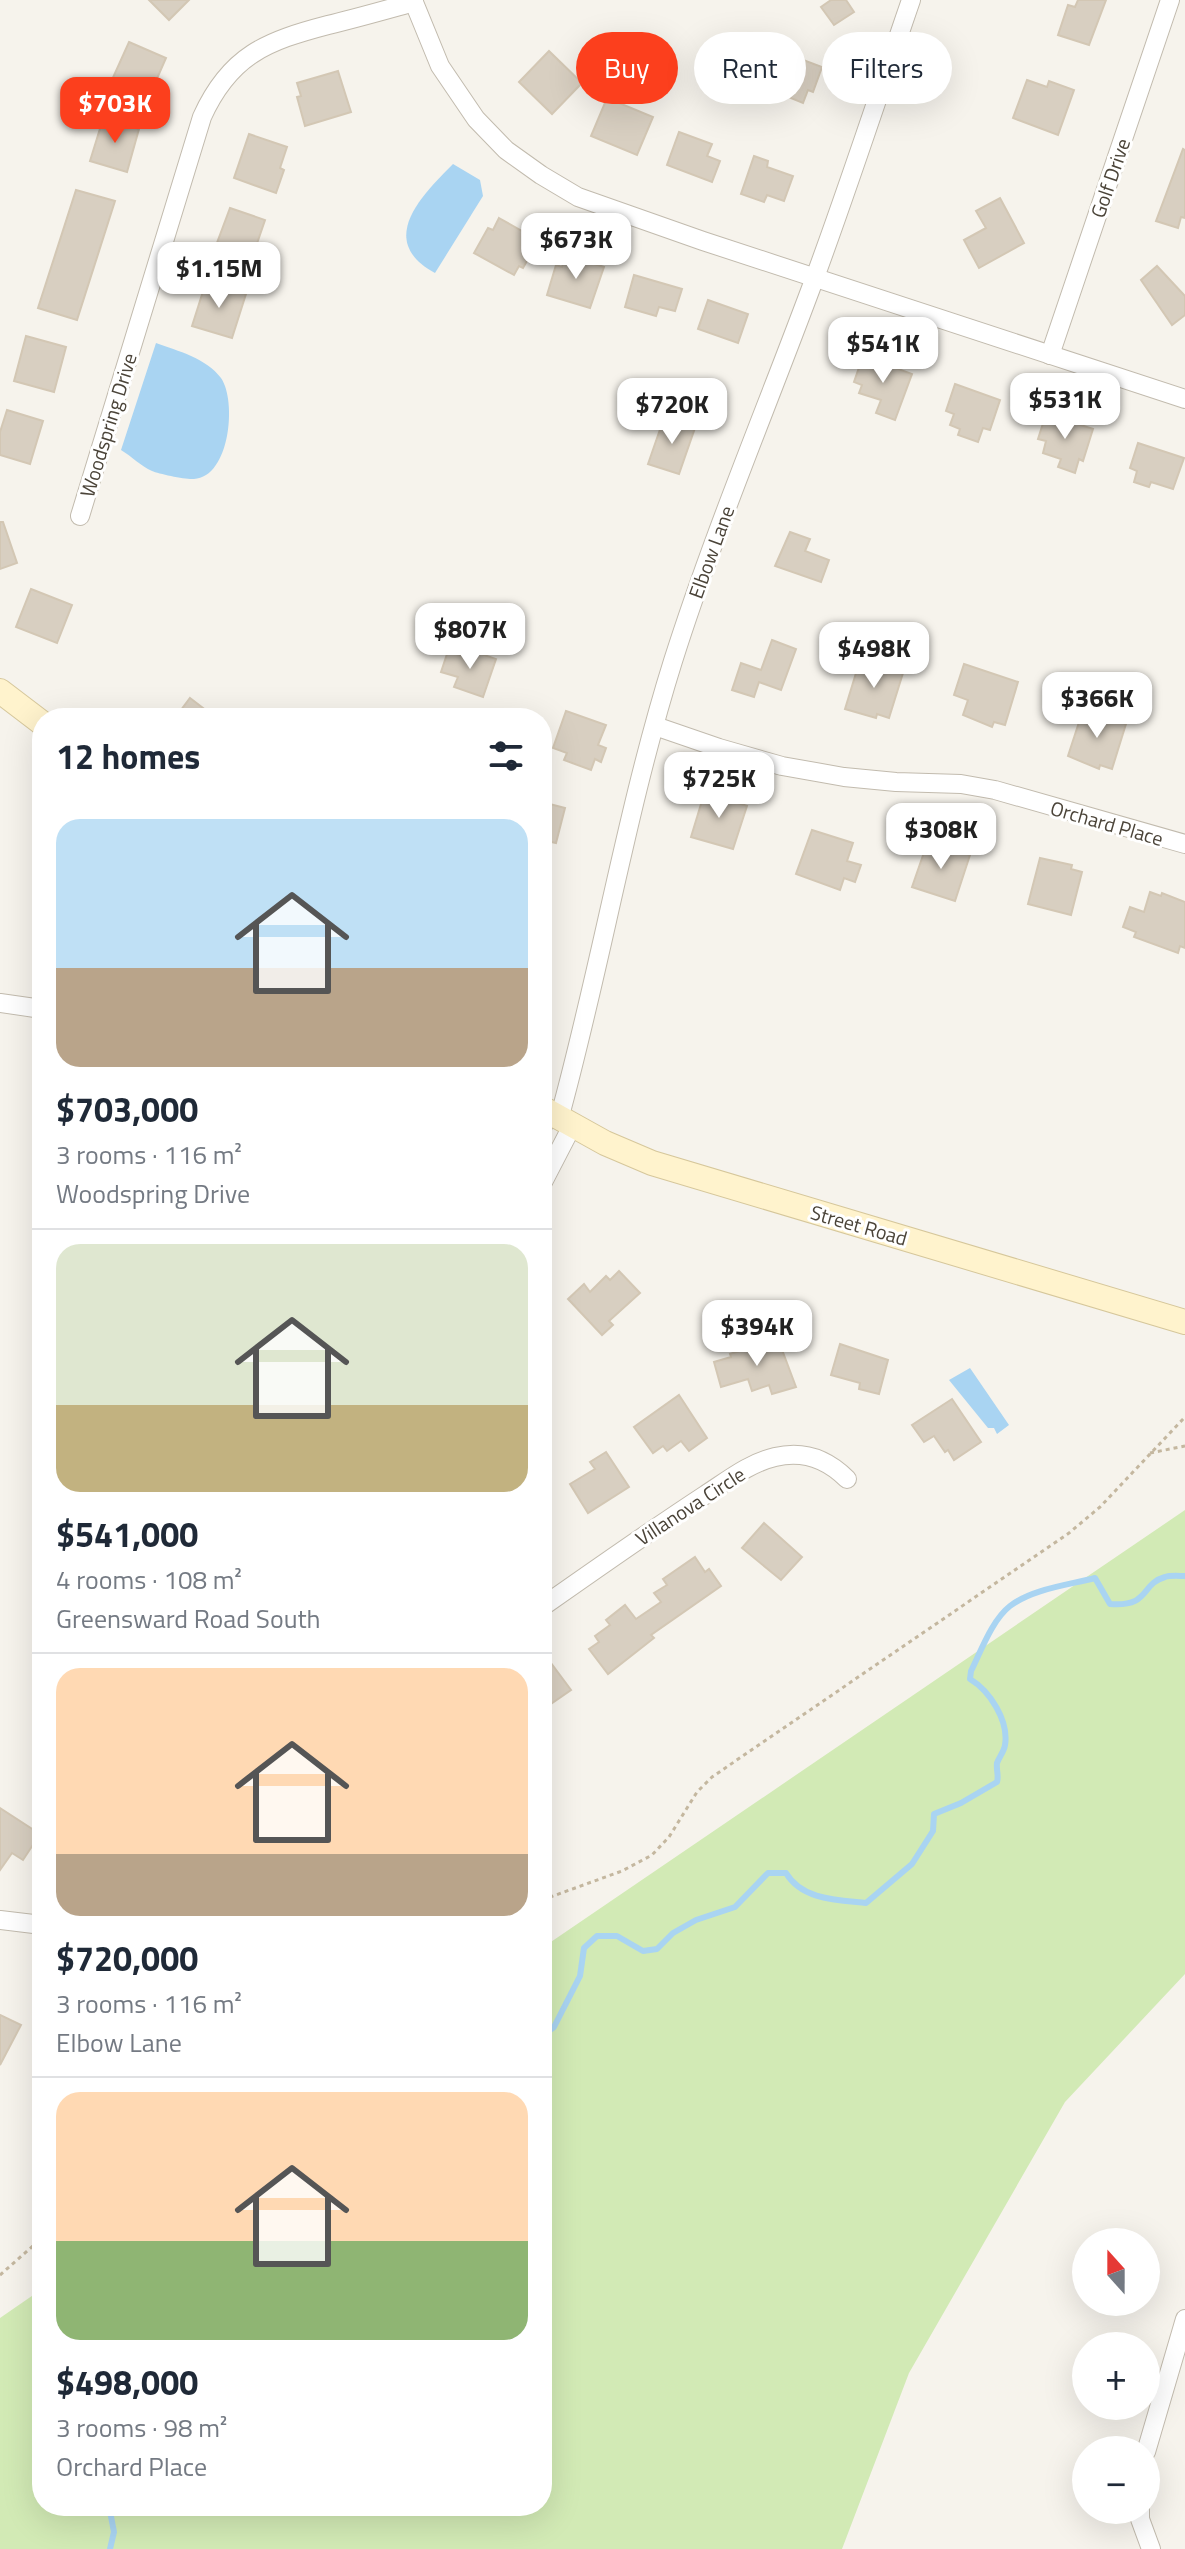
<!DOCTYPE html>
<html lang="en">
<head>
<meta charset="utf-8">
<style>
  :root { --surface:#fff; --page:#f6f6f7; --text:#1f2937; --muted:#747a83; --line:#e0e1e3; --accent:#fc3f1d }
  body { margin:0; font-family:"Titillium Web",sans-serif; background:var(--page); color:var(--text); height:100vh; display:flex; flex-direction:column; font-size:30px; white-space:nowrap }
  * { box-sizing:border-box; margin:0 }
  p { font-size:26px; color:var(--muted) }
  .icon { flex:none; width:44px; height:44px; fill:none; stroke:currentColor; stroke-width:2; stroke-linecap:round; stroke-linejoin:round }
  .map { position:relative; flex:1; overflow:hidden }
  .side { position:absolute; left:32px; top:708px; width:520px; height:1808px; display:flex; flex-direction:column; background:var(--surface); border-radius:32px; box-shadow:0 8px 32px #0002 }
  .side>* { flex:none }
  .guide { position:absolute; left:576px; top:32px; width:488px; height:72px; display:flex; gap:16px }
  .needle { width:52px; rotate:339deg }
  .fabs { position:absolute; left:1072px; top:2228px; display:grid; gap:16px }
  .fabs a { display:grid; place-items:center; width:88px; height:88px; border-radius:50%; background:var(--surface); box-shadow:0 8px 32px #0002; font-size:40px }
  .price { position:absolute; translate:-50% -68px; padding:0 18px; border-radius:16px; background:#fff; color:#222; font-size:26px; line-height:52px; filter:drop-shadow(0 2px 4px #0008) }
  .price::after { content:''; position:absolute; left:50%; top:48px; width:24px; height:18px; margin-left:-12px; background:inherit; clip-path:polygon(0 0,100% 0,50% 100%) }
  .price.active { background:var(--accent); color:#fff }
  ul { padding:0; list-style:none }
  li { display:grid; align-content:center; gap:16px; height:424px; padding:0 24px }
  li+li { border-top:2px solid var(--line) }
  li span { display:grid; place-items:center; height:248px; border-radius:24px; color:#555 }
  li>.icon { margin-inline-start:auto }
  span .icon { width:144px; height:144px; fill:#fffc; stroke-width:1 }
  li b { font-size:34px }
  h2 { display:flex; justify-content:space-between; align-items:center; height:96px; padding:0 24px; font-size:34px }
  .tag { padding:0 28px; border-radius:36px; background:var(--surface); box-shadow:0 8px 32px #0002; font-size:28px; line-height:72px }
  .tag.active { background:var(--accent); color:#fff }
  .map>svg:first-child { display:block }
  .green { fill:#d2eab5 }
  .water { fill:#a9d4f2 }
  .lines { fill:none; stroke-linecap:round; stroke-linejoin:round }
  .stream { stroke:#a9d4f2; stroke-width:6 }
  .building { fill:#d8cfc1; stroke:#d3c7b4; stroke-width:2 }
  .street-casing { stroke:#c2bbae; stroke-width:20 }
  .secondary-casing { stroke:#d6c79b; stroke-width:26 }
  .path { stroke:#c4b79f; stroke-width:3; stroke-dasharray:4 4; stroke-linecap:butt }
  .street { stroke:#fff; stroke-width:18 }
  .secondary { stroke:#fff3cd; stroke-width:24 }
  .labels { text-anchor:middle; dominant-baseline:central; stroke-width:6; stroke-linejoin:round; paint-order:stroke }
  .street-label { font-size:20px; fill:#4b4439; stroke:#fff }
</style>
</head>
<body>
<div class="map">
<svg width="1185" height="2549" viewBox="0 0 1185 2549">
  <rect width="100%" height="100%" fill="#f6f3ec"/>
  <path class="green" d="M1185 1510V1974L1065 2102 909 2373 842 2549H0V2318L42 2289V2506H542V1948Z"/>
  <g class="water">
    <path d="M453 164 480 180 483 196 435 273C376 241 421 196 453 164Z"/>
    <path d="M156 343C178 351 206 358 221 378 237 401 230 477 194 479 187 480 159 474 152 471 141 466 131 456 121 450Z"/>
    <path d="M970 1368 1009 1425 997 1434 994 1428H988L949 1380Z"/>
  </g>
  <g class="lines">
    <g class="stream">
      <path d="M542 2036 554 2027 580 1976 584 1948 597 1936H617L643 1951 657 1949 673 1933 696 1920 735 1907 768 1873H786C802 1900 837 1900 866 1903L912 1864 933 1831 934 1814 961 1803 997 1782C999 1775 996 1770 997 1763 999 1757 1004 1752 1005 1745 1009 1721 990 1691 970 1679L971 1671C981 1651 992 1620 1010 1606 1032 1589 1068 1585 1095 1578L1110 1604C1151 1607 1140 1584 1165 1577 1171 1575 1179 1576 1185 1576"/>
      <path d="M109 2506 114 2532 110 2549"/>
    </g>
  </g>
  <g class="building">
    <path d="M149 0H189L169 20Z"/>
    <path d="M831 0H846L854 12 834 25 821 7Z"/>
    <path d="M1078 0H1106L1089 45 1058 35 1068 5 1075 7Z"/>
    <path d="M129 42 166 58 148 99 111 82Z"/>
    <path d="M549 51 582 83 552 114 519 82Z"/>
    <path d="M790 55 822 67 813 92 808 90 803 103 776 92Z"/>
    <path d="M338 71 351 112 305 126 297 97 301 96 297 83Z"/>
    <path d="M1027 80 1047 87 1049 81 1074 90 1058 135 1013 118Z"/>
    <path d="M607 98 653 117 637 155 591 136Z"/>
    <path d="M103 119 139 129 127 172 90 161Z"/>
    <path d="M679 132 712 144 707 156 720 161 712 182 667 165Z"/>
    <path d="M249 134 287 147 280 168 284 170 276 193 234 178Z"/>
    <path d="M1183 149 1185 150V218L1181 217 1178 228 1156 221Z"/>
    <path d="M754 156 768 161 767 167 793 176 784 201 767 195 764 202 741 194Z"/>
    <path d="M76 190 115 201 77 320 38 308Z"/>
    <path d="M1000 198 1024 243 979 268 964 240 986 228 976 211Z"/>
    <path d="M230 208 265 220 250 264 214 251Z"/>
    <path d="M499 218 536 239V245L523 268 519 266 514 275 474 253 488 228 493 230Z"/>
    <path d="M565 255 604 267 590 308 547 295 556 265 562 267Z"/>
    <path d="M1157 266 1185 296V315L1172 325 1141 280Z"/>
    <path d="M634 275 682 289 675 311 659 307 656 316 625 307Z"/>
    <path d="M206 282 246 294 232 338 192 326Z"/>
    <path d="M708 300 748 314 738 343 698 329Z"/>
    <path d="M26 336 66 347 54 392 14 381Z"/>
    <path d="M863 356 912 374 895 420 876 413 881 400 859 393 862 385 854 382Z"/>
    <path d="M955 384 1000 400 990 430 983 428 978 442 958 435 960 429 950 425 954 414 946 411Z"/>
    <path d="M7 410 43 421 30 464 0 455V432Z"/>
    <path d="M1046 414 1093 429 1083 461 1079 459 1075 473 1058 467 1061 459 1043 453 1046 441 1038 439Z"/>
    <path d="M664 418 695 428 679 474 648 464Z"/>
    <path d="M1138 443 1184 458 1173 489 1151 482 1149 487 1134 482 1137 471 1130 468Z"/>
    <path d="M0 522H3L17 563 0 569Z"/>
    <path d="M790 532 810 539 805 551 829 560 821 582 775 566Z"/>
    <path d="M31 589 72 605 57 643 16 627Z"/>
    <path d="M772 640 796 649 781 690 759 682 754 697 732 690 741 663 761 670Z"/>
    <path d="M467 649 496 659 483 697 454 687 458 677 441 672 448 651 465 657Z"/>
    <path d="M860 660 903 673 889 718 877 714 876 718 845 709Z"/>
    <path d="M964 664 1018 682 1005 725 994 722 992 727 963 715 968 700 954 695Z"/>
    <path d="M190 698 216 718H175Z"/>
    <path d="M1083 710 1126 724 1112 769 1100 765 1099 769 1068 756Z"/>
    <path d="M566 711 606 725 598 745 606 748 601 762 595 759 591 770 564 760 567 753 553 748Z"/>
    <path d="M705 791 736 798 735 802 747 806 733 849 691 837Z"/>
    <path d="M542 802 565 808 556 843 542 840Z"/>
    <path d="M812 830 853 843 847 861 861 865 855 882 844 878 840 890 796 874Z"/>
    <path d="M928 841 970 855 955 901 912 887Z"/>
    <path d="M1040 858 1072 865 1071 869 1082 872 1071 915 1028 904Z"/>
    <path d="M1150 892 1161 896 1162 893 1185 902V948L1180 946 1178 953 1134 937 1136 932 1123 927 1130 907 1144 912Z"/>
    <path d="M619 1271 640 1293 609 1321 613 1325 602 1335 568 1299 584 1284 590 1292 606 1276 610 1280Z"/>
    <path d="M778 1339 796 1387 772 1394 769 1385 752 1391 748 1379 721 1387 714 1362 731 1357 730 1354Z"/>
    <path d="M840 1344 888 1360 879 1394 859 1389 860 1383 831 1375Z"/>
    <path d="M679 1395 707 1438 689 1451 681 1441 667 1451 663 1446 653 1453 634 1427Z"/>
    <path d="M952 1399 981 1442 954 1460 948 1450 945 1452 934 1436 924 1442 912 1425Z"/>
    <path d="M606 1452 629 1487 588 1513 570 1484 595 1469 590 1462Z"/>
    <path d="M764 1523 802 1557 781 1580 742 1548Z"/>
    <path d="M695 1557 705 1572 709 1569 721 1586 651 1635 654 1638 608 1674 589 1649 599 1642 595 1636 610 1625 606 1620 625 1605 636 1619 661 1602 654 1593 667 1585 663 1579Z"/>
    <path d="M551 1663 571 1690 542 1710V1669Z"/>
    <path d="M0 1808 40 1834 23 1860 12 1853 0 1870Z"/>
    <path d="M0 2015 21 2025 0 2065Z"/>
  </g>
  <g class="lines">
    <g class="street-casing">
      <g id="street">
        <path d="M413 0 440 66 476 119 506 150 541 175 578 197 703 241 1185 399"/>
        <path d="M1050 355 1170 0"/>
        <path d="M80 516 202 117C230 55 267 41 328 25 357 18 385 10 414 2"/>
        <path d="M655 726 719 748 782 766 844 777 896 782 961 784 995 790 1185 844"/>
        <path d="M0 1003 42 1009"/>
        <path d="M559 1119C601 967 626 811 673 661 714 532 767 407 814 280 848 188 879 93 911 0"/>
        <path d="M542 1128 549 1113"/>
        <path d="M542 1184 572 1126"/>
        <path d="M542 1607C596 1569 650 1531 705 1495 727 1481 749 1463 775 1457 804 1450 827 1459 847 1479"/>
        <path d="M0 1920 42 1925"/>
        <path d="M1146 2452 1185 2319"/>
        <path d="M1140 2510V2519L1151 2549"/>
      </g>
    </g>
    <g class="secondary-casing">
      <g id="secondary">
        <path d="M0 691 42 723"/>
        <path d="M542 1108 605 1143 652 1163 1185 1322"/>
      </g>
    </g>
    <g class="path">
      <path d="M1150 1453 1185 1446"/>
      <path d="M542 1900 622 1871 652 1855 669 1837 697 1792 712 1777 1069 1533 1100 1507 1185 1417"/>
      <path d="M0 2275 42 2238"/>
    </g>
    <use href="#street" class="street"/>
    <use href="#secondary" class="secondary"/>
  </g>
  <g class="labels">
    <g class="street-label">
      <text transform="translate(1110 178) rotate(-71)">Golf Drive</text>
      <text transform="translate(108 425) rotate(-73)">Woodspring Drive</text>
      <text transform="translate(711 552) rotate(-70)">Elbow Lane</text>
      <text transform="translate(1107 823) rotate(16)">Orchard Place</text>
      <text transform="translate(859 1225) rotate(16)">Street Road</text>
      <text transform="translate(690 1506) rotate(-33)">Villanova Circle</text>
    </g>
  </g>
</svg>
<div class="fabs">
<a><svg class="needle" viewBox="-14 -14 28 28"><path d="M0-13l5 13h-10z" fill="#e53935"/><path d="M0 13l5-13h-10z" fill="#747a83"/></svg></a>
<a>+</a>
<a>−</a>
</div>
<b class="price active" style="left:115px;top:145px">$703K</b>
<b class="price" style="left:576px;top:281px">$673K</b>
<b class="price" style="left:219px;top:310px">$1.15M</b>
<b class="price" style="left:883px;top:385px">$541K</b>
<b class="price" style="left:1065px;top:441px">$531K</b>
<b class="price" style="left:672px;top:446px">$720K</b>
<b class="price" style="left:470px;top:671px">$807K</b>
<b class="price" style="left:874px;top:690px">$498K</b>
<b class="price" style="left:1097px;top:740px">$366K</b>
<b class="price" style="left:719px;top:820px">$725K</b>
<b class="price" style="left:941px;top:871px">$308K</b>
<b class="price" style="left:757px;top:1368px">$394K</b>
<div class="guide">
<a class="tag active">Buy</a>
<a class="tag">Rent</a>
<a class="tag">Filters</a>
</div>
<section class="side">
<h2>12 homes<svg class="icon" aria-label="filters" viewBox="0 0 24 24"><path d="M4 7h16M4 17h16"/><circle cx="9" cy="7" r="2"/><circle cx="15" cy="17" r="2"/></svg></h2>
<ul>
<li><span style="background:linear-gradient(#bfe0f5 60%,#b9a48a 0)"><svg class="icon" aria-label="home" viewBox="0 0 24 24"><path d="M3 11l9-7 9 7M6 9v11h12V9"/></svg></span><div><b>$703,000</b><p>3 rooms · 116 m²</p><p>Woodspring Drive</p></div></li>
<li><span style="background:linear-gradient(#dfe7d0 65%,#c2b280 0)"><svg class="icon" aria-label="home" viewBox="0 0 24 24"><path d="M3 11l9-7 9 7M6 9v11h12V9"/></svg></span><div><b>$541,000</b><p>4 rooms · 108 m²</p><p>Greensward Road South</p></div></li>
<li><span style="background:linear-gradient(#ffd9b3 75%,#b9a48a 0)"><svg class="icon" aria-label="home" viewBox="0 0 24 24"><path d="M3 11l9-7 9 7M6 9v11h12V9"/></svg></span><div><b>$720,000</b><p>3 rooms · 116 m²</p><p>Elbow Lane</p></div></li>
<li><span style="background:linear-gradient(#ffd9b3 60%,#8fb573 0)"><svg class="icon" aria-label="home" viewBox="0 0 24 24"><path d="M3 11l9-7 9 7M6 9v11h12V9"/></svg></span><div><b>$498,000</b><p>3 rooms · 98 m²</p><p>Orchard Place</p></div></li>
</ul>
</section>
</div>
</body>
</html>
